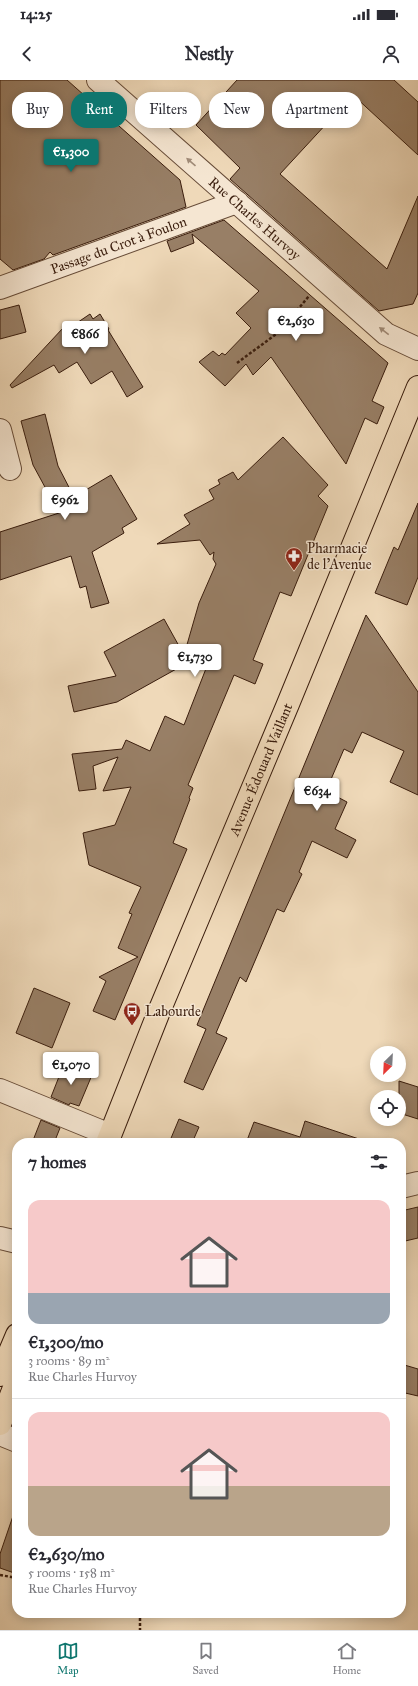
<!DOCTYPE html>
<html lang="en">
<head>
<meta charset="utf-8">
<style>
  :root { --surface:#fff; --page:#f7f7f7; --text:#2b2b33; --muted:#7c7c81; --line:#e1e1e2; --accent:#0f766e }
  body { margin:0; font-family:"IM FELL Great Primer",serif; background:var(--page); color:var(--text); height:100vh; display:flex; flex-direction:column; font-size:15px; white-space:nowrap }
  * { box-sizing:border-box; margin:0 }
  p { font-size:13px; color:var(--muted) }
  .icon { flex:none; width:22px; height:22px; fill:none; stroke:currentColor; stroke-width:2; stroke-linecap:round; stroke-linejoin:round }
  .map { position:relative; flex:1; overflow:hidden }
  .sheet { position:absolute; left:12px; top:1058px; width:394px; height:480px; display:flex; flex-direction:column; background:var(--surface); border-radius:16px; box-shadow:0 2px 10px #0003 }
  .sheet>* { flex:none }
  .guide { position:absolute; left:12px; top:12px; width:394px; height:36px; display:flex; gap:8px }
  .needle { width:26px; rotate:204deg }
  .fabs { position:absolute; left:370px; top:966px; display:grid; gap:8px }
  .fabs a { display:grid; place-items:center; width:36px; height:36px; border-radius:50%; background:var(--surface); box-shadow:0 2px 10px #0003; font-size:20px }
  .price { position:absolute; translate:-50% -34px; padding:0 9px; border-radius:4px; background:#fff; color:#222; font-size:13px; line-height:26px; filter:drop-shadow(0 1px 2px #0008) }
  .price::after { content:''; position:absolute; left:50%; top:24px; width:12px; height:9px; margin-left:-6px; background:inherit; clip-path:polygon(0 0,100% 0,50% 100%) }
  .price.active { background:var(--accent); color:#fff }
  ul { padding:0; list-style:none }
  li { display:grid; align-content:center; gap:8px; height:212px; padding:0 16px }
  li+li { border-top:1px solid var(--line) }
  li span { display:grid; place-items:center; height:124px; border-radius:12px; color:#555 }
  li>.icon { margin-inline-start:auto }
  span .icon { width:72px; height:72px; fill:#fffc; stroke-width:1 }
  li b { font-size:17px }
  h2 { display:flex; justify-content:space-between; align-items:center; height:48px; padding:0 16px; font-size:17px }
  .tag { padding:0 14px; border-radius:16px; background:var(--surface); box-shadow:0 2px 10px #0003; font-size:14px; line-height:36px }
  .tag.active { background:var(--accent); color:#fff }
  .status { display:flex; justify-content:space-between; align-items:center; height:28px; padding:0 20px; background:var(--surface); direction:ltr }
  .status svg { height:11px; fill:currentColor }
  header { display:flex; justify-content:space-between; align-items:center; height:52px; padding:0 16px; background:var(--surface); font-size:18px; font-weight:700 }
  .dock { display:flex; justify-content:space-around; align-items:center; height:56px; border-top:1px solid var(--line); background:var(--surface); font-size:11px; color:var(--muted) }
  .dock a { display:grid; justify-items:center; gap:2px }
  .dock .active { color:var(--accent) }
  .map>svg:first-child { display:block }
  .building { fill:#987f66; stroke:#3a1d0d }
  .lines { fill:none; stroke-linecap:round; stroke-linejoin:round }
  .minor-casing { stroke:#674c38; stroke-width:24 }
  .major-casing { stroke:#3a1d0d; stroke-width:24 }
  .path { stroke:#3a1d0d; stroke-width:2.5; stroke-dasharray:3 2; stroke-linecap:butt }
  .minor { stroke:#f5e6d2; stroke-width:22 }
  .major { stroke:#efd9b9; stroke-width:22 }
  .oneway { fill:#a18c79 }
  .labels { text-anchor:middle; dominant-baseline:central; stroke-width:3; stroke-linejoin:round; paint-order:stroke }
  .street-label { font-size:14px; fill:#3a1d0d; stroke:#f5e6d2 }
  .poi-label { font-size:14px; fill:#3a1d0d; stroke:#f5e6d2; text-anchor:start }
</style>
</head>
<body>
<div class="status"><b>14:25</b><svg viewBox="0 0 49 12"><path d="M0 12V9h3v3zM5 12V6h3v6zM10 12V3h3v9zM15 12V0h3v12zM26 1h20v11H26zM47 4h2v5h-2z"/></svg></div>
<header><svg class="icon" aria-label="back" viewBox="0 0 24 24"><path d="M15 5l-7 7 7 7"/></svg>Nestly<svg class="icon" aria-label="person" viewBox="0 0 24 24"><circle cx="12" cy="8" r="4"/><path d="M4 21q1-7 8-7t8 7"/></svg></header>
<div class="map">
<svg width="418" height="1550" viewBox="0 0 418 1550">
  <rect width="100%" height="100%" fill="#efd9b9"/>
  <filter id="stains"><feTurbulence type="fractalNoise" baseFrequency=".005" numOctaves="4"/><feColorMatrix values="0 0 0 0 .2 0 0 0 0 .09 0 0 0 0 .02 0 0 0 .5 -.17"/></filter>
  <radialGradient id="worn" r=".72"><stop offset=".6" stop-color="#630" stop-opacity="0"/><stop offset="1" stop-color="#630" stop-opacity=".3"/></radialGradient>
  <g class="building">
    <path d="M0 0H67L180 100 186 127 53 175 50 172 44 179 13 190 0 179Z"/>
    <path d="M237 0H394L418 22V75L353 15 280 94 387 189 418 116V213L413 224 379 231 230 99 240 88 196 45Z"/>
    <path d="M224 140 388 283 372 321 384 327 377 344 365 338 346 384 271 277 253 295 246 284 225 306 199 282 213 271 219 276 222 273 225 275 251 248 236 233 259 211 192 154 194 163 171 172 167 161Z"/>
    <path d="M19 225 26 252 0 259V230Z"/>
    <path d="M90 234 93 239 100 234 109 249 108 250 143 307 127 317 112 291 91 304 77 282 59 293 54 285 12 308 10 305 63 248 65 251Z"/>
    <path d="M45 334 58 386 74 417 111 395 137 439 122 448 124 453 92 472 109 523 91 528 86 506 80 508 71 476 0 500V452L59 433 33 385 21 341Z"/>
    <path d="M283 357 328 405 318 416 328 426 291 516 280 512 253 580 263 584 255 604 234 595 188 705 193 708 189 718 190 719 173 763 187 769 115 940 93 931 106 901 99 897 138 877 118 868 132 834 129 833 141 807 89 785 83 753 115 745 131 707 103 711 118 677 93 686 96 709 79 711 72 674 122 669 126 660 150 671 165 636 184 645 214 568 117 622 74 632 68 606 116 596 104 572 164 539 184 575 199 523 216 484 213 479 214 472 210 475 200 460 157 464 190 444 184 435 214 419 209 410 220 404 218 400 233 392 238 400Z"/>
    <path d="M418 423V497L407 525 375 513 394 467 398 470Z"/>
    <path d="M366 535 418 612V715L390 702 404 671 362 652 352 673 344 669 326 711 347 722 335 749 356 760 347 778 312 761 299 792 302 794 284 832 277 829 246 902 240 897 216 953 227 958 203 1010 184 1002 206 949 197 945Z"/>
    <path d="M34 908 70 923 52 968 16 953Z"/>
    <path d="M64 984 92 995 79 1026 70 1023 69 1025 51 1017Z"/>
    <path d="M399 1001 418 1007V1039L399 1033Z"/>
    <path d="M179 1039 199 1047 192 1063H169Z"/>
    <path d="M41 1040 60 1048 54 1063H32Z"/>
    <path d="M305 1041 362 1060V1063H246L254 1042 300 1057Z"/>
    <path d="M418 1127V1158L401 1162V1131Z"/>
    <path d="M401 1284 418 1289V1316L401 1312Z"/>
    <path d="M14 1433H17V1494L0 1488V1474Z"/>
  </g>
  <g class="lines">
    <g class="minor-casing">
      <g id="minor">
        <path id="s1" d="M98 0 386 254 418 269"/>
        <path id="s2" d="M0 208 237 122"/>
        <path d="M0 350 10 389"/>
        <path d="M0 1010 110 1055"/>
        <path d="M401 1107 418 1103"/>
        <path d="M0 1158 17 1162"/>
        <path d="M0 1354 17 1361"/>
      </g>
    </g>
    <g class="major-casing">
      <g id="major">
        <path id="s3" d="M107 1063 158 934 288 624 418 307"/>
        <path d="M0 1295 17 1255"/>
        <path d="M0 1344 17 1300"/>
      </g>
    </g>
    <g class="path">
      <path d="M237 283 279 252 309 216"/>
      <path d="M0 1495 17 1498"/>
      <path d="M140 1533V1550"/>
    </g>
    <use href="#minor" class="minor"/>
    <use href="#major" class="major"/>
  </g>
  <defs><path id="oneway-solid" d="M-6-.8H1V-3.2L6.5 0L1 3.2V.8H-6Z"/></defs>
  <g class="oneway">
    <use href="#oneway-solid" transform="translate(191 82) rotate(-139)"/>
    <use href="#oneway-solid" transform="translate(384 251) rotate(-142)"/>
  </g>
  <defs>
    <g id="pharmacy-pin" transform="scale(0.9)"><path d="M0 17L-7.5 6A9.5 9.5 0 1 1 7.5 6Z" fill="#8f2418" stroke="#f5e6d2"/><path d="M-2-6h4v4h4v4h-4v4h-4v-4h-4v-4h4Z" fill="#fff"/></g>
    <g id="bus-pin" transform="scale(0.9)"><path d="M0 17L-7.5 6A9.5 9.5 0 1 1 7.5 6Z" fill="#8f2418" stroke="#f5e6d2"/><path d="M-5-6H5V4H4V6H2V4H-2V6H-4V4H-5ZM-3.5-4V0h7V-4ZM-3.5 1.2v1.5H-2V1.2ZM2 1.2v1.5H3.5V1.2Z" fill="#fff"/></g>
  </defs>
  <g fill-rule="evenodd">
    <use href="#pharmacy-pin" x="294" y="476"/>
    <use href="#bus-pin" x="132" y="931"/>
  </g>
  <g class="labels">
    <g class="street-label">
      <text stroke="none"><textPath href="#s1" startOffset="209">Rue Charles Hurvoy</textPath></text>
      <text stroke="none"><textPath href="#s2" startOffset="126">Passage du Crot à Foulon</textPath></text>
      <text stroke="none"><textPath href="#s3" startOffset="404">Avenue Édouard Vaillant</textPath></text>
    </g>
    <g class="poi-label">
      <text x="307" y="468">Pharmacie<tspan x="307" dy="16">de l'Avenue</tspan></text>
      <text x="145" y="931">Labourde</text>
    </g>
  </g>
  <rect width="100%" height="100%" filter="url(#stains)"/>
  <rect width="100%" height="100%" fill="url(#worn)"/>
</svg>
<div class="fabs">
<a><svg class="needle" viewBox="-14 -14 28 28"><path d="M0-13l5 13h-10z" fill="#e53935"/><path d="M0 13l5-13h-10z" fill="#7c7c81"/></svg></a>
<a><svg class="icon" aria-label="locate" viewBox="0 0 24 24"><circle cx="12" cy="12" r="6"/><path d="M12 2v4M12 18v4M2 12h4M18 12h4"/></svg></a>
</div>
<b class="price active" style="left:71px;top:93px">€1,300</b>
<b class="price" style="left:296px;top:262px">€2,630</b>
<b class="price" style="left:85px;top:275px">€866</b>
<b class="price" style="left:65px;top:441px">€962</b>
<b class="price" style="left:195px;top:598px">€1,730</b>
<b class="price" style="left:317px;top:732px">€634</b>
<b class="price" style="left:71px;top:1006px">€1,070</b>
<div class="guide">
<a class="tag">Buy</a>
<a class="tag active">Rent</a>
<a class="tag">Filters</a>
<a class="tag">New</a>
<a class="tag">Apartment</a>
</div>
<section class="sheet">
<h2>7 homes<svg class="icon" aria-label="filters" viewBox="0 0 24 24"><path d="M4 7h16M4 17h16"/><circle cx="9" cy="7" r="2"/><circle cx="15" cy="17" r="2"/></svg></h2>
<ul>
<li><span style="background:linear-gradient(#f6c9c9 75%,#9aa5b1 0)"><svg class="icon" aria-label="home" viewBox="0 0 24 24"><path d="M3 11l9-7 9 7M6 9v11h12V9"/></svg></span><div><b>€1,300/mo</b><p>3 rooms · 89 m²</p><p>Rue Charles Hurvoy</p></div></li>
<li><span style="background:linear-gradient(#f6c9c9 60%,#b9a48a 0)"><svg class="icon" aria-label="home" viewBox="0 0 24 24"><path d="M3 11l9-7 9 7M6 9v11h12V9"/></svg></span><div><b>€2,630/mo</b><p>5 rooms · 158 m²</p><p>Rue Charles Hurvoy</p></div></li>
</ul>
</section>
</div>
<nav class="dock">
<a class="active"><svg class="icon" aria-label="map" viewBox="0 0 24 24"><path d="M3 6l6-2 6 2 6-2v14l-6 2-6-2-6 2zM9 4v14M15 6v14"/></svg>Map</a>
<a><svg class="icon" aria-label="saved" viewBox="0 0 24 24"><path d="M7 4h10v16l-5-4-5 4z"/></svg>Saved</a>
<a><svg class="icon" aria-label="home" viewBox="0 0 24 24"><path d="M3 11l9-7 9 7M6 9v11h12V9"/></svg>Home</a>
</nav>
</body>
</html>
